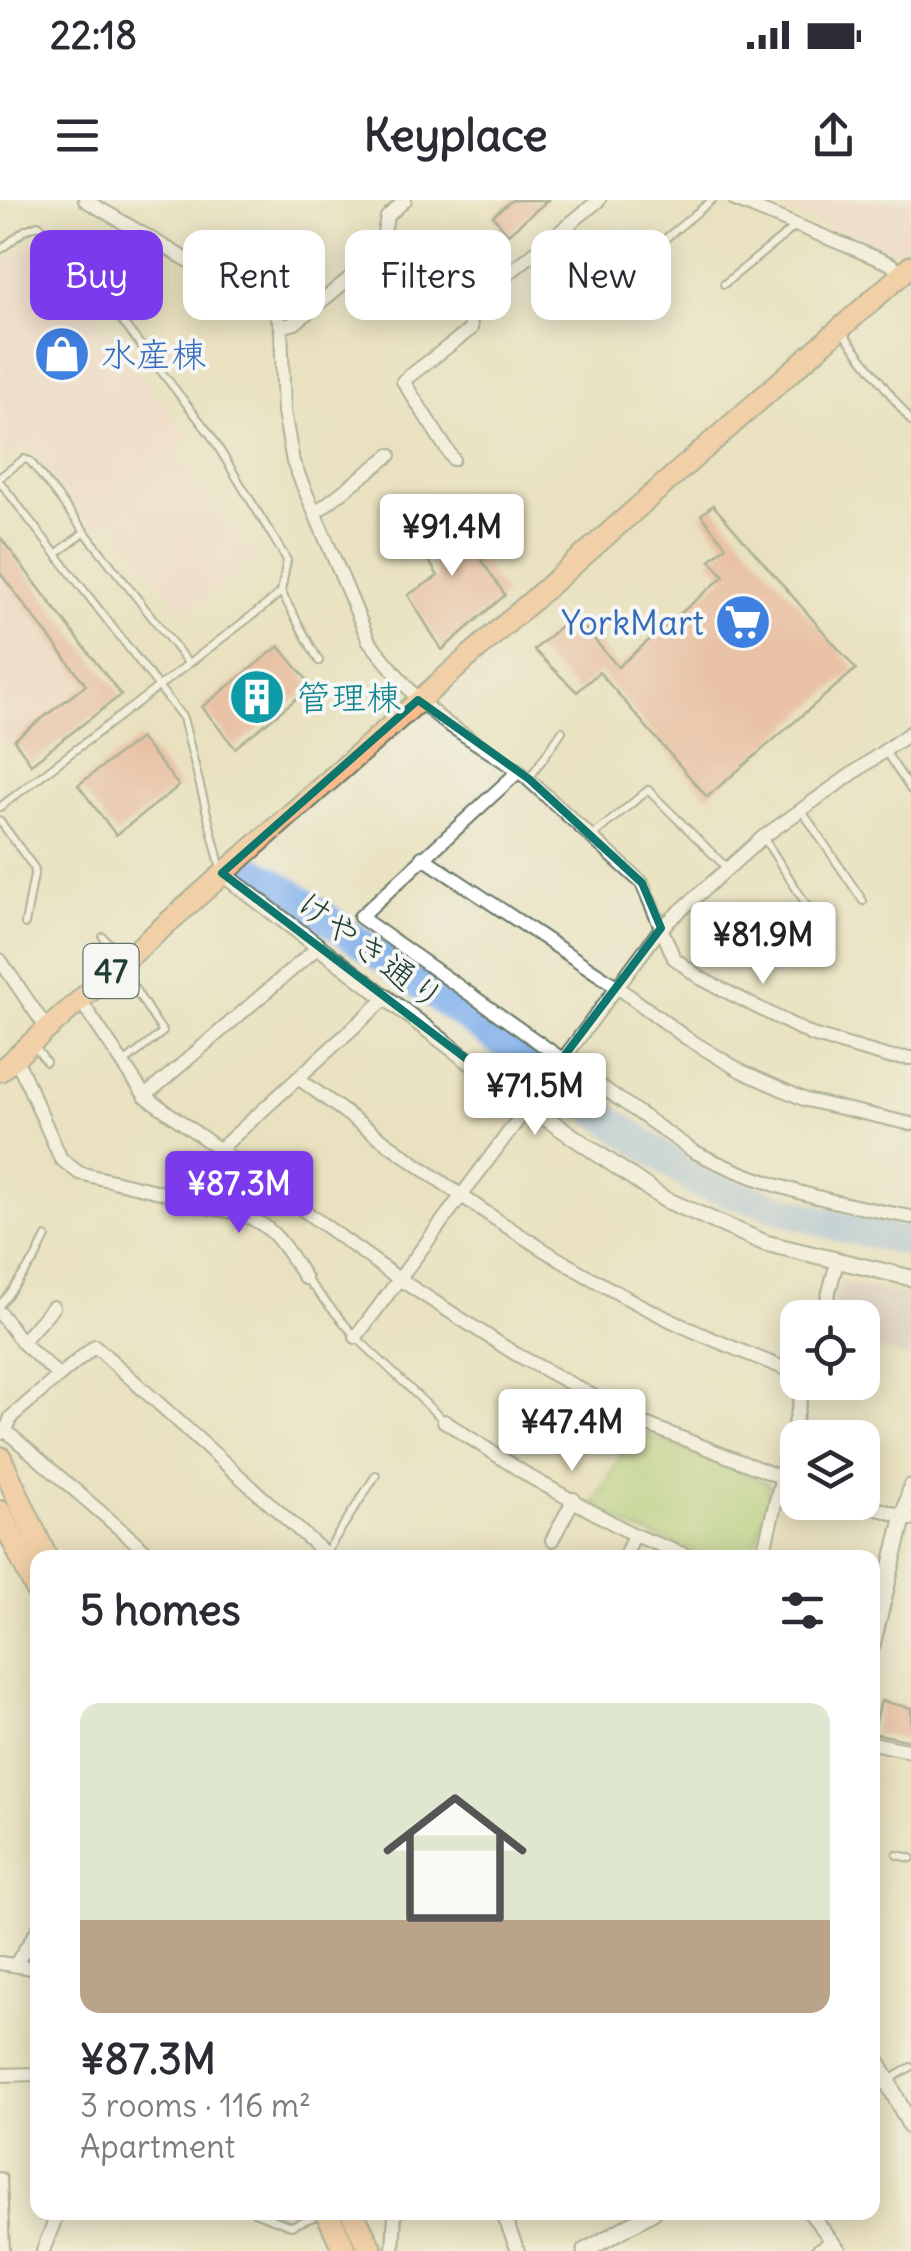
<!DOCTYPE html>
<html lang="en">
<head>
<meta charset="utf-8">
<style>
  :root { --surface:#fff; --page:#f7f7f7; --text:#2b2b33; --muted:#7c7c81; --line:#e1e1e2; --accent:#7c3aed }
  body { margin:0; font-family:Delius,"Klee One",sans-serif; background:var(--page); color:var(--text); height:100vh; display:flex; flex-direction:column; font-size:38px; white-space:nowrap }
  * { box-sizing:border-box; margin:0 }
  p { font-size:32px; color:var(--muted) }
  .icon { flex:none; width:55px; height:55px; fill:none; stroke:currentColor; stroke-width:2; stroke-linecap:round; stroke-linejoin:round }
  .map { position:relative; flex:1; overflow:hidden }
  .details { position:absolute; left:30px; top:1350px; width:850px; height:670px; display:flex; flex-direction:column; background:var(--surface); border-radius:20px; box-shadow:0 5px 25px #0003 }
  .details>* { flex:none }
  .top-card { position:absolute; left:30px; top:30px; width:852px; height:90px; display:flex; gap:20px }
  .buttons { position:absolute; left:780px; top:1100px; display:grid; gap:20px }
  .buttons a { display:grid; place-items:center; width:100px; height:100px; border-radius:20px; background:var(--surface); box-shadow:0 5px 25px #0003; font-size:50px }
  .price { position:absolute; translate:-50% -85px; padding:0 22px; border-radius:10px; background:#fff; color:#222; font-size:32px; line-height:65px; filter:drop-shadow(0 2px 5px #0008) }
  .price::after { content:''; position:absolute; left:50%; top:60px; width:30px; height:22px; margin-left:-15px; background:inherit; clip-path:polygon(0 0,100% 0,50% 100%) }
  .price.current { background:var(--accent); color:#fff }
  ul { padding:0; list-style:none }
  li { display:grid; align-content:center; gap:20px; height:530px; padding:0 50px }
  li+li { border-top:2px solid var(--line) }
  li span { display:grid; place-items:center; height:310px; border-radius:20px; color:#555 }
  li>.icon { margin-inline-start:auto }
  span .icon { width:180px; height:180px; fill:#fffc; stroke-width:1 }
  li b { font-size:42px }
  h2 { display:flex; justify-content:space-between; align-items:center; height:120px; padding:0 50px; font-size:42px }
  .chip { padding:0 35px; border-radius:20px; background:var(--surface); box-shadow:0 5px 25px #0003; font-size:35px; line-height:90px }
  .chip.current { background:var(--accent); color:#fff }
  .status { display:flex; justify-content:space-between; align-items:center; height:70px; padding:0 50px; background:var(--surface); direction:ltr }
  .status svg { height:28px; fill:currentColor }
  header { display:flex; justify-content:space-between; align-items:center; height:130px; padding:0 50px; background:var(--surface); font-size:45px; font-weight:700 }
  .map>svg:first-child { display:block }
  .built { fill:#f7d0d0 }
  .industrial { fill:#d2bec5 }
  .green { fill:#a7cd77; stroke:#638556; stroke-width:2.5 }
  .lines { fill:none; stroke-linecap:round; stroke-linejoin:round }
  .river { stroke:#7faeea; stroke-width:30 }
  .building { fill:#e99b87 }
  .service-casing { stroke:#667665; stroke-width:10 }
  .minor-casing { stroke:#667665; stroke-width:16 }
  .tertiary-casing { stroke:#667665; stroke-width:19 }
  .primary-casing { stroke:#667665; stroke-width:24 }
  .trunk-casing { stroke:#667665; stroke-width:26 }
  .service { stroke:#fff; stroke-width:6 }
  .minor { stroke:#fff; stroke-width:12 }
  .tertiary { stroke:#fff; stroke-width:15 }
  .primary { stroke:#fabb8b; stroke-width:20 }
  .trunk { stroke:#fabb8b; stroke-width:22 }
  .marked { fill:none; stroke:#0f766e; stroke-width:8; stroke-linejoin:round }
  .labels { text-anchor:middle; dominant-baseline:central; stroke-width:8; stroke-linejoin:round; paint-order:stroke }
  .shield { fill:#f6f6f2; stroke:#60746d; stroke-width:2.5 }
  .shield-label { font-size:32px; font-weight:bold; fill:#1f3d34 }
  .shop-label { font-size:35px; fill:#366cbe; stroke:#f6f6f2; text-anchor:start }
  .culture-label { font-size:35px; fill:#0d838f; stroke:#f6f6f2; text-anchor:start }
  .street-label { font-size:35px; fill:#1f3d34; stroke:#f6f6f2 }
</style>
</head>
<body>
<div class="status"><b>22:18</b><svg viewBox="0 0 49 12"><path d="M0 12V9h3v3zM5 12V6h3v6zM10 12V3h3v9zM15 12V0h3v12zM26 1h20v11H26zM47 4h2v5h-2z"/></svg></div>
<header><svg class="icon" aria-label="menu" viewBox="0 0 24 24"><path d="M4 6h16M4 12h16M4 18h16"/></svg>Keyplace<svg class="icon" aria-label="share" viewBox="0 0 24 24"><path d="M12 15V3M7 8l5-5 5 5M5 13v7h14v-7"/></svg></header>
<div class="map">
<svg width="911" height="2051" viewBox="0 0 911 2051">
  <rect width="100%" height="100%" fill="#f6f6f2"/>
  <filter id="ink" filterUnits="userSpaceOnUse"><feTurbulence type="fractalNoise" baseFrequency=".01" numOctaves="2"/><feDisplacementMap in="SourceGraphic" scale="20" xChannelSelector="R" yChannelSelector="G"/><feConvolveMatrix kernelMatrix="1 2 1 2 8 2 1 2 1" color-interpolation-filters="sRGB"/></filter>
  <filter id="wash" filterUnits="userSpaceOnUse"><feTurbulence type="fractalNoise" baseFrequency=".0048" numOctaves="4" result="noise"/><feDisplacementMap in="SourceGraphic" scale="40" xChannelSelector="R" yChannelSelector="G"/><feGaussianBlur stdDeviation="2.25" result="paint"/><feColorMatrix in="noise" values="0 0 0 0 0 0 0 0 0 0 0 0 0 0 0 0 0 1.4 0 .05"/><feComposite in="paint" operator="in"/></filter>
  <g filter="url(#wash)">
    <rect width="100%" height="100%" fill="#e9e1bf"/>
    <g class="built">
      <path d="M763 0H911V38L895 52 761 2Z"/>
      <path d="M35 40 191 241 175 254 254 360 184 414 110 319 93 330 34 250 24 247 7 260 0 250V67Z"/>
      <path d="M0 374 86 485 0 551Z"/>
    </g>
    <path class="industrial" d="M840 1082 911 1097V1158L863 1147 862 1118 831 1117Z"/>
    <path class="green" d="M636 1229 766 1282 771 1289 752 1357H709L631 1328 594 1304Z"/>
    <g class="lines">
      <path class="river" d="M256 672 291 693 699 983 840 1027 911 1041"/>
    </g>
    <g id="blocks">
      <g class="building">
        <path d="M512 0H548L508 34 493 16Z"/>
        <path d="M443 303 505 395 442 450 408 395 438 376 410 329Z"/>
        <path d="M713 305 856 469 707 597 599 472 577 492 534 450 573 415 618 467 724 376 710 360 726 346 701 315Z"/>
        <path d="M0 337 121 495 31 564 14 540 86 485 0 373Z"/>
        <path d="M279 446 312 486 235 548 202 507Z"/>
        <path d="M140 538 179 586 116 635 78 585Z"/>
        <path d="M881 1501 911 1508V1541L873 1533Z"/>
      </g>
    </g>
  </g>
  <g filter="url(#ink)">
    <use href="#blocks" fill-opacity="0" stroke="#667665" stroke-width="2.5"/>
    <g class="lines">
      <g class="service-casing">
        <g id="service">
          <path d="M0 50 25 30 38 25 57 38 210 234 287 360 281 392 266 405 0 607"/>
          <path d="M724 84 796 26"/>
          <path d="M578 111 712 0"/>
          <path d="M843 133 911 221"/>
          <path d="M0 277 24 259 30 261 85 332"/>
          <path d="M0 282 183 518 221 669"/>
          <path d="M56 354 85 332 188 463"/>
          <path d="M281 392 319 461"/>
          <path d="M885 551 911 590"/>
          <path d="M529 579 562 531"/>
          <path d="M802 611 863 701"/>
          <path d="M0 621 35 669 25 724"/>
          <path d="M592 636 648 590 727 668"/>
          <path d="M763 637 824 732"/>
          <path d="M103 737 123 758"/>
          <path d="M122 771C138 791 148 812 163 832L125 862"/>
          <path d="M36 848 46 862"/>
          <path d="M306 1079 356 1137 444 1221"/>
          <path d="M0 1105 35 1059 46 1037"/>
          <path d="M325 1354 376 1275"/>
          <path d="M897 1655 911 1658"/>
          <path d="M887 1881 911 1867"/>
          <path d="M254 2012 291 2026 323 2013"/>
        </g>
      </g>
      <g class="minor-casing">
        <g id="minor">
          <path d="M85 0 276 112 281 127 284 212 293 262 369 441 418 500 446 523 519 571 642 683 674 758 700 778 812 835 889 857 911 858"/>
          <path d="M735 0 891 64 901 75"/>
          <path d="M380 53 387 17 405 0"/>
          <path d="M470 105 599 0"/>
          <path d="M281 127 295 123 380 53 426 51 470 105 471 129 403 181 453 259"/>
          <path d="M315 313 390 255"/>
          <path d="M519 571 360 717 693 951C764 987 833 1003 911 1017"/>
          <path d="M422 657 616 786 685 837 741 871 806 900 911 924"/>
          <path d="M0 760 47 829"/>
          <path d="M80 800 145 896 399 1079 514 1153 643 1223 798 1284"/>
          <path d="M13 859 21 869 61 959 79 973 181 997C196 1008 210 1007 228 1011 272 1020 282 1043 305 1078"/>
          <path d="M298 878C417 965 537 1056 670 1120 711 1140 755 1156 798 1174"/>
          <path d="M145 896 317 748"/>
          <path d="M181 997 220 949 386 798"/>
          <path d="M0 1113 22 1142 59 1176 95 1146 330 1358"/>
          <path d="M822 1118 837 1062"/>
          <path d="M356 1137 661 728 763 637 911 532"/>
          <path d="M22 1142 53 1107"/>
          <path d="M444 1221 532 1278 634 1335 693 1358"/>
          <path d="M6 1231 154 1358"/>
          <path d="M2 1233 6 1231 11 1217 59 1176"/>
          <path d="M856 1302 911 1319"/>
          <path d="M552 1340 574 1299"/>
          <path d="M624 1358 634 1335"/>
          <path d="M762 1358 805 1182"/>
          <path d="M872 1543 911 1551"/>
          <path d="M0 1763 38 1769"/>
          <path d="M15 1765 38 1729"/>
          <path d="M0 1875 38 1874"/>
          <path d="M0 1979 3 2051"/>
          <path d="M502 2012 518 2051"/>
          <path d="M809 2012 840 2051"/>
          <path d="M43 2051 58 2012"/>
          <path d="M393 2051 395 2012"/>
          <path d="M817 2051 832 2042"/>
        </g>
      </g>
      <g class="tertiary-casing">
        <g id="tertiary">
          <path d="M222 673 527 905 664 999 765 1043 911 1078"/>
          <path d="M872 1445 911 1287"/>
          <path d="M872 1851 911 1927"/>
          <path d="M585 2051 653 2012"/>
        </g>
      </g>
      <g class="primary-casing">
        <path id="primary" d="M0 871 911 66"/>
      </g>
      <g class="trunk-casing">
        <g id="trunk">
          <path d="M0 1258 46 1358"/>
          <path d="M0 1312 38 1392"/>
          <path d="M327 2012 345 2051"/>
          <path d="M352 2012 371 2051"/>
        </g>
      </g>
      <use href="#service" class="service"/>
      <use href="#minor" class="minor"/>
      <use href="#tertiary" class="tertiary"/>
      <use href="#primary" class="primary"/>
      <use href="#trunk" class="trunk"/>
    </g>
  </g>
  <path d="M0 0H911V2051H0ZM418 500 529 579 642 683 661 728 527 905 222 673Z" fill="#e9e1bf" fill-opacity=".55" fill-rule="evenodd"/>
  <path class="marked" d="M418 500 529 579 642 683 661 728 527 905 222 673Z"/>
  <defs>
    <g id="shop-disc" transform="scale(2.875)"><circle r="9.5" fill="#3f7fe0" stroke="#f6f6f2"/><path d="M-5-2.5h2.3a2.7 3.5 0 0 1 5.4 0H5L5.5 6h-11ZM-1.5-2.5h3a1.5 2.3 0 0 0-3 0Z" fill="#fff"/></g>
    <g id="supermarket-disc" transform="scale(2.875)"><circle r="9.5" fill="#3f7fe0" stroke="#f6f6f2"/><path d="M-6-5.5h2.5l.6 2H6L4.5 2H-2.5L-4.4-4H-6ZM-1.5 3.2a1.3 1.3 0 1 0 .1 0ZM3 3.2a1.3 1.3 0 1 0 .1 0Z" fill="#fff"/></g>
    <g id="building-disc" transform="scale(2.875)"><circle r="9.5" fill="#0f9aa8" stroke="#f6f6f2"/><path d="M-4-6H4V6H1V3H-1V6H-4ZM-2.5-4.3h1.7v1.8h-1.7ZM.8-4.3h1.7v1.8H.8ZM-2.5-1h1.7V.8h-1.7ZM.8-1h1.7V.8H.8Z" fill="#fff"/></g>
  </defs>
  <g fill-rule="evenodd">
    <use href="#shop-disc" x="62" y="154"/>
    <use href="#supermarket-disc" x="743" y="422"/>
    <use href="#building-disc" x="257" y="497"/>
  </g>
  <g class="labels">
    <rect class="shield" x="83.5" y="744" width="55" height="54" rx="8"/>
    <g class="shield-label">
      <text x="111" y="771">47</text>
    </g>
    <g class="shop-label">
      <text x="101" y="154">水産棟</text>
      <text x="704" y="422" text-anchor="end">YorkMart</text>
    </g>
    <g class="culture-label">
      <text x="296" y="497">管理棟</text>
    </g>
    <g class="street-label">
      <text transform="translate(371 750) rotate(37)">けやき通り</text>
    </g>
  </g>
</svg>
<div class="buttons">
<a><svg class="icon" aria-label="locate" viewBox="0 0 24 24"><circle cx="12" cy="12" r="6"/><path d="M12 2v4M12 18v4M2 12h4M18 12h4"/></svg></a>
<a><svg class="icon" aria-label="layers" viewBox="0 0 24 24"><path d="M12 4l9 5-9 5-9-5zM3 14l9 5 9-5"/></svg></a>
</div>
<b class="price" style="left:452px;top:379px">¥91.4M</b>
<b class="price" style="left:763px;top:787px">¥81.9M</b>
<b class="price" style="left:535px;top:938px">¥71.5M</b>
<b class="price current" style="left:239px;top:1036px">¥87.3M</b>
<b class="price" style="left:572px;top:1274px">¥47.4M</b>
<div class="top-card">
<a class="chip current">Buy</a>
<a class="chip">Rent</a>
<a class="chip">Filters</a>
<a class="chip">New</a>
</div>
<section class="details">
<h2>5 homes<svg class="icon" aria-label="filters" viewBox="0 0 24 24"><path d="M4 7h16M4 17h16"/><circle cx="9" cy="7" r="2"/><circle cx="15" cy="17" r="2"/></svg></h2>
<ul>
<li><span style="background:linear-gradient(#dfe7d0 70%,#b9a48a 0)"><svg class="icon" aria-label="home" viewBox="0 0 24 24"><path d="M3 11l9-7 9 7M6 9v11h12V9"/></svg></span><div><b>¥87.3M</b><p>3 rooms · 116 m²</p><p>Apartment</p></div></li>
</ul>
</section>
</div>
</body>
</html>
